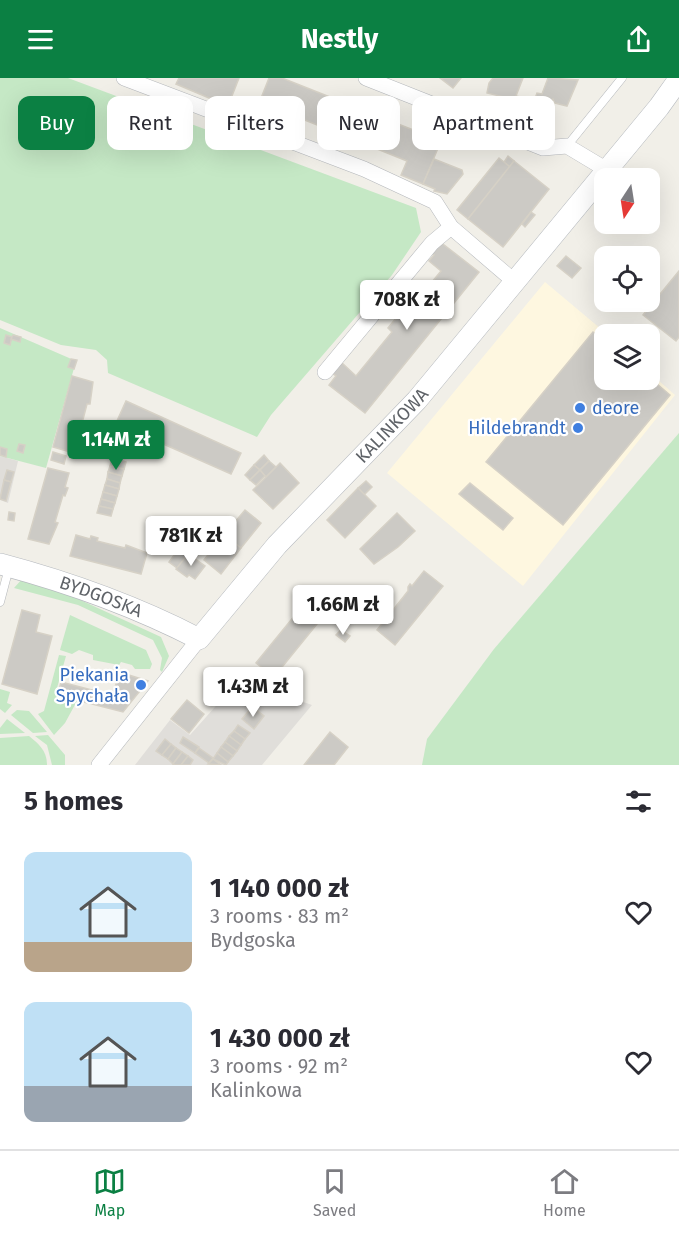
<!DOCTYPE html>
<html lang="en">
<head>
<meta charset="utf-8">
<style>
  :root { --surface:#fff; --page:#f7f7f7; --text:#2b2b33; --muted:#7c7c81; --line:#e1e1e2; --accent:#0b8043 }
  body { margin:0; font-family:"Fira Sans",sans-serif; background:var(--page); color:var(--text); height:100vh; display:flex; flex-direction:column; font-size:22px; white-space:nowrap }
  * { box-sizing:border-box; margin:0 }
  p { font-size:20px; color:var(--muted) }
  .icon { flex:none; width:33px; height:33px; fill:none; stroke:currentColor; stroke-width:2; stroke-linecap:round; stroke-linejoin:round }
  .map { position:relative; height:687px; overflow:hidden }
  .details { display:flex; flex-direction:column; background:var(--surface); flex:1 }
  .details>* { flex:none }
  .hud { position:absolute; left:18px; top:18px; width:644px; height:54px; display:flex; gap:12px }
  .needle { width:39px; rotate:192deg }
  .controls { position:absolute; left:594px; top:90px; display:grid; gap:12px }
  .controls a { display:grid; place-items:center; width:66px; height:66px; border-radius:12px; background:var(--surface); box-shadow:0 6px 24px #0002; font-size:30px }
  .price { position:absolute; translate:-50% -51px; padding:0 14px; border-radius:6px; background:#fff; color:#222; font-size:20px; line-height:39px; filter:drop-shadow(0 2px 3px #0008) }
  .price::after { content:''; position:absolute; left:50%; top:36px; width:18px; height:14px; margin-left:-9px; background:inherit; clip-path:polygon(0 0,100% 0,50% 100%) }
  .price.on { background:var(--accent); color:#fff }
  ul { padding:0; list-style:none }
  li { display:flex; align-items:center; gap:18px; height:150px; padding:0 24px }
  li span { display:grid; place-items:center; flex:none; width:168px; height:120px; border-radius:12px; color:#555 }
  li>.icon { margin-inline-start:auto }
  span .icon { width:72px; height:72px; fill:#fffc; stroke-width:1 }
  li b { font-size:26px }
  h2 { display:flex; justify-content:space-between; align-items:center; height:72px; padding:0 24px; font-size:26px }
  .chip { padding:0 21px; border-radius:12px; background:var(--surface); box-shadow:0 6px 24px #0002; font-size:21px; line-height:54px }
  .chip.on { background:var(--accent); color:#fff }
  header { display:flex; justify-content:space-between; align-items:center; height:78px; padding:0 24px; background:var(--accent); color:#fff; font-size:27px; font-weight:700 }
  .tab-bar { display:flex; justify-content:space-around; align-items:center; height:84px; border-top:2px solid var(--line); background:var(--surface); font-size:16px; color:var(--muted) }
  .tab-bar a { display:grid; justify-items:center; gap:3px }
  .tab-bar .on { color:var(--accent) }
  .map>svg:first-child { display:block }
  .commercial { fill:#fef7e0 }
  .industrial { fill:#e0deda }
  .green { fill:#c5e8c5 }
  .building { fill:#cccac5; stroke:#d6d1c6; stroke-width:1.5 }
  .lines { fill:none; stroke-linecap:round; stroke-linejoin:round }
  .lane-casing { stroke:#b5b8bc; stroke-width:9 }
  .street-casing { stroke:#b5b8bc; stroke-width:16 }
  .secondary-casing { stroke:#b6babf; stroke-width:22 }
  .lane { stroke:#fff; stroke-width:8 }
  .street { stroke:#fff; stroke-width:15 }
  .secondary { stroke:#fff; stroke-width:21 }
  .shop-dot { fill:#3f7fe0; stroke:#fff; stroke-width:2 }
  .labels { text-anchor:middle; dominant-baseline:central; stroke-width:4.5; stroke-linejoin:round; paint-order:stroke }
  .shop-label { font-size:18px; fill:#366cbe; stroke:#fff; text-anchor:end }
  .street-label { font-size:18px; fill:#5f6368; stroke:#fff }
</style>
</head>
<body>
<header><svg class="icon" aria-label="menu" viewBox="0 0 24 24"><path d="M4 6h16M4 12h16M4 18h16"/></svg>Nestly<svg class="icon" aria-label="share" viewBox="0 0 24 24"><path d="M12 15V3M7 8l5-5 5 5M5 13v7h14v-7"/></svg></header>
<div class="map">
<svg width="679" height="687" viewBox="0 0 679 687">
  <rect width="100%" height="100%" fill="#f1efe8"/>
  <path class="commercial" d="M545 204 607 256H604V302H650V295L675 317 523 508 387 395Z"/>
  <g class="industrial">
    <path d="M0 378 18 383 8 425 0 422Z"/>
    <path d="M239 602 312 627 262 687H135L170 642 190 657Z"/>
  </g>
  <g class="green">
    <path d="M0 0H68L416 130 421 154 392 197 271 337 257 359 108 295 107 282 96 272 61 267 0 242Z"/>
    <path d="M0 250 76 283 46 390 0 378Z"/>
    <path d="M679 355V687H422L427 661 494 571Z"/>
    <path d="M23 500 63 514 161 559 169 578 162 594 160 592 162 580 153 562 78 527 14 510Z"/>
    <path d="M70 537 146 572 152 586 150 591H135L132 587 121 584 119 587 93 582V577L79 572 72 576 60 572Z"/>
    <path d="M59 577 66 578 55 617 77 623 65 645 54 657 38 636 44 633Z"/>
    <path d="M0 611 10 614 7 625 12 627 5 635 0 631Z"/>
    <path d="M17 632 29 633 47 654 33 655 11 637Z"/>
    <path d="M7 641 25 655 0 656V650Z"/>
    <path d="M48 657 65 677V687H52L47 667 35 658Z"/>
    <path d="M29 658C39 666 47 673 47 687H0V660Z"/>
  </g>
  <g class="building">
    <path d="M179 0H239L228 28 176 6Z"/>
    <path d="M269 0H282L441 63 423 106 401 97 407 83 355 62 353 67 333 59 335 54 282 33 276 47 254 38Z"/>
    <path d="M440 0H461L453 10Z"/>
    <path d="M523 0 516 18 520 19 514 33 500 28 504 19 487 15 489 5 493 0Z"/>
    <path d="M548 0 578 2 567 28 555 25 553 21 552 23 549 22 543 36 531 31 537 15 542 16Z"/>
    <path d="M508 78 514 83 510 89 504 84Z"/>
    <path d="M499 80 510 89 468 141 457 132Z"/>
    <path d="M434 81 462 92 463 96 447 116 434 113 435 111 423 106Z"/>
    <path d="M514 83 549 111 503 169 468 141Z"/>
    <path d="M531 134 535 137 525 149 522 146Z"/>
    <path d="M439 163 479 194 365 335 329 307 336 298 332 295 341 284 356 298 392 254 388 250 401 234 405 237 441 193 429 183 434 177 430 174Z"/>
    <path d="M566 178 581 190 572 200 557 188Z"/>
    <path d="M679 193V259L676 263 643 237Z"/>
    <path d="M593 254 604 263V302L650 300 670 317 563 447 486 384Z"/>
    <path d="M6 257 12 259 10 267 4 265Z"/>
    <path d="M13 257 21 259 20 264 11 261Z"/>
    <path d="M71 281 77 282 74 291 68 289Z"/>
    <path d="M72 298 93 304 90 326H87L80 353H83L81 361 78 360 74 375 53 369Z"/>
    <path d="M126 323 241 375 231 396 116 345Z"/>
    <path d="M19 366 25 367 23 375 17 373Z"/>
    <path d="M0 369 7 371 6 379 0 377Z"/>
    <path d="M53 374 66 378 64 386 51 382Z"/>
    <path d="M264 377 269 383 260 392 254 387Z"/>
    <path d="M112 380 126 384 124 391 110 388Z"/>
    <path d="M269 383 276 389 266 399 260 392Z"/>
    <path d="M280 385 299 405 273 431 253 412Z"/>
    <path d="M254 387 260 392 250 402 245 397Z"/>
    <path d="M110 388 124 391 122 398 108 394Z"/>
    <path d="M48 390 69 395 65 409 68 410 65 418 63 417 55 444 58 445 49 466 28 461Z"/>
    <path d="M7 392 14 394 11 404 4 402Z"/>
    <path d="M260 392 265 398 256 407 250 402Z"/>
    <path d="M108 394 122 398 120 405 107 401Z"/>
    <path d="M107 401 120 405 119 411 105 407Z"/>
    <path d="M4 402 11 404 6 423 0 421Z"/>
    <path d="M366 403 372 409 364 417 358 410Z"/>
    <path d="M470 405 513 440 503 452 459 416Z"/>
    <path d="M105 407 119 411 117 418 103 414Z"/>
    <path d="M358 410 376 428 345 460 327 442Z"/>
    <path d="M103 414 117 418 115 425 101 421Z"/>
    <path d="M101 421 115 425 113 431 99 428Z"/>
    <path d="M99 428 113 431 111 438 97 435Z"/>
    <path d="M245 432 261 445 241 470 224 457Z"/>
    <path d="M9 434 15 435 14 443 8 442Z"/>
    <path d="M397 435 415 453 398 469 374 486 360 471Z"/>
    <path d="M215 450 224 458 219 464 210 456Z"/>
    <path d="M76 457 90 461 91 458 98 460 97 463 125 470 126 467 147 475 141 496 70 478Z"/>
    <path d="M224 457 241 470 221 496 204 482Z"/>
    <path d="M182 466 191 474 177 490 169 484Z"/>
    <path d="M188 476 205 488 195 501 189 497 187 499 176 491Z"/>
    <path d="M424 493 443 508 395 567 377 552 385 542 382 540 387 535 389 537 408 513V509L410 506 412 508Z"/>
    <path d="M304 526 321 541 274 599 256 585Z"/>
    <path d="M22 532 40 537 36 554 52 558 37 616 2 606Z"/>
    <path d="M341 552 350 558 345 564 336 557Z"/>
    <path d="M119 594 148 603 123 634 88 625 92 612 113 618Z"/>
    <path d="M61 604 92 612 88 625 58 617Z"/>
    <path d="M187 622 204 636 189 655 171 641Z"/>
    <path d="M252 629 264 638 254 651 242 641Z"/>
    <path d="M238 647 250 655 245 661 234 653Z"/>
    <path d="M234 653 245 661 241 667 229 658Z"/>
    <path d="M330 654 348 669 334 687H304Z"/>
    <path d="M229 658 241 667 237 673 225 664Z"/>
    <path d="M183 659 199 669 195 675 180 665Z"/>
    <path d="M165 661 171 666 162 677 156 673Z"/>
    <path d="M225 664 237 673 233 678 221 669Z"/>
    <path d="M171 666 176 670 168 681 162 677Z"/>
    <path d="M221 669 233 678 228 684 217 675Z"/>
    <path d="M176 670 182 674 173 686 168 681Z"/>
    <path d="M199 670 213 680 209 685 195 675Z"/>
    <path d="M182 674 188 678 181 687H175L173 686Z"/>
    <path d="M217 675 228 684 226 687 213 681Z"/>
    <path d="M188 678 193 682 190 687H181Z"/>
    <path d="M213 681 221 687 208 686Z"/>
  </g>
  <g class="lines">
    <g class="lane-casing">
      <g id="lane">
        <path d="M567 68 622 0"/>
        <path d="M0 524 9 490"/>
      </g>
    </g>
    <g class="street-casing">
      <g id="street">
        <path d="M124 0 364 91 435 124 451 149 515 204"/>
        <path d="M366 0 543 70 567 68 607 92"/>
        <path d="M325 294 432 165 451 149"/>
        <path d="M99 687 199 561"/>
      </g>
    </g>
    <g class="secondary-casing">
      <g id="secondary">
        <path id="s1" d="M0 486C68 504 137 529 199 561L277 467 417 322 659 29 679 1"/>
      </g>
    </g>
    <use href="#lane" class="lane"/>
    <use href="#street" class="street"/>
    <use href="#secondary" class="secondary"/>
  </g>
  <g class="shop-dot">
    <circle cx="580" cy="330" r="6"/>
    <circle cx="578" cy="350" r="6"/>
    <circle cx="141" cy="607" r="6"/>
  </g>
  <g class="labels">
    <g class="shop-label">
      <text x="592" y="330" text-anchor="start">deore</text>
      <text x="566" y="350">Hildebrandt</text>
      <text x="129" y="597">Piekania<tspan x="129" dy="21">Spychała</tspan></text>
    </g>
    <g class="street-label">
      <text stroke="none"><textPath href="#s1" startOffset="501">KALINKOWA</textPath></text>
      <text stroke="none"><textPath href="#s1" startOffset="106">BYDGOSKA</textPath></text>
    </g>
  </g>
</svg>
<div class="controls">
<a><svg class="needle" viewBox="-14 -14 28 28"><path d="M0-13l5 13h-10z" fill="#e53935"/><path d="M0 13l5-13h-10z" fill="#7c7c81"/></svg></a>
<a><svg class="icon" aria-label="locate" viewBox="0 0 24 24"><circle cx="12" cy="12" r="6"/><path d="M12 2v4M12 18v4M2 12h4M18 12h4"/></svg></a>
<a><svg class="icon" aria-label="layers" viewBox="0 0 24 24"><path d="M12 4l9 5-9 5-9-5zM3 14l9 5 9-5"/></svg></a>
</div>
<b class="price" style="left:407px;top:253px">708K zł</b>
<b class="price on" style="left:116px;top:393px">1.14M zł</b>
<b class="price" style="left:191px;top:489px">781K zł</b>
<b class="price" style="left:343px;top:558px">1.66M zł</b>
<b class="price" style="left:253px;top:640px">1.43M zł</b>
<div class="hud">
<a class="chip on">Buy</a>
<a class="chip">Rent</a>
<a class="chip">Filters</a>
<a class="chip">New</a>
<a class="chip">Apartment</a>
</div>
</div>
<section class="details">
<h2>5 homes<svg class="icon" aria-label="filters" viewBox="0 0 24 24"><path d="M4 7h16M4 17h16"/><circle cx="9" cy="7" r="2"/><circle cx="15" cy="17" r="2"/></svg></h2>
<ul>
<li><span style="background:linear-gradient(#bfe0f5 75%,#b9a48a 0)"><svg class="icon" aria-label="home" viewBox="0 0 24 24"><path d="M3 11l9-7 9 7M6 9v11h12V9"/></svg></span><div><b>1 140 000 zł</b><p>3 rooms · 83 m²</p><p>Bydgoska</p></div><svg class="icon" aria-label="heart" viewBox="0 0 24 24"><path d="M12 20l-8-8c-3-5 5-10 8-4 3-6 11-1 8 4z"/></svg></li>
<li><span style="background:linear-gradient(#bfe0f5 70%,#9aa5b1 0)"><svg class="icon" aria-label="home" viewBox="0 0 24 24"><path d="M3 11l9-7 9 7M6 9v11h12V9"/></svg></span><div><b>1 430 000 zł</b><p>3 rooms · 92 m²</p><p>Kalinkowa</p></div><svg class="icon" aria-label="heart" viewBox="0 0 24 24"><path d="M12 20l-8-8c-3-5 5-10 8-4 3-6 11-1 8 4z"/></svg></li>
</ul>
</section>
<nav class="tab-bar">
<a class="on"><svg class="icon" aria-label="map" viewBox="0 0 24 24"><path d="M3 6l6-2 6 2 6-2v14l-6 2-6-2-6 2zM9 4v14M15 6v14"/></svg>Map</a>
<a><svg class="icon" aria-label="saved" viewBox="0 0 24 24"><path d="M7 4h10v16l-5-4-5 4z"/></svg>Saved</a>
<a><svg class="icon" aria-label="home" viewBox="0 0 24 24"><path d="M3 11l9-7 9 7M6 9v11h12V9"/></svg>Home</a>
</nav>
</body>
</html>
